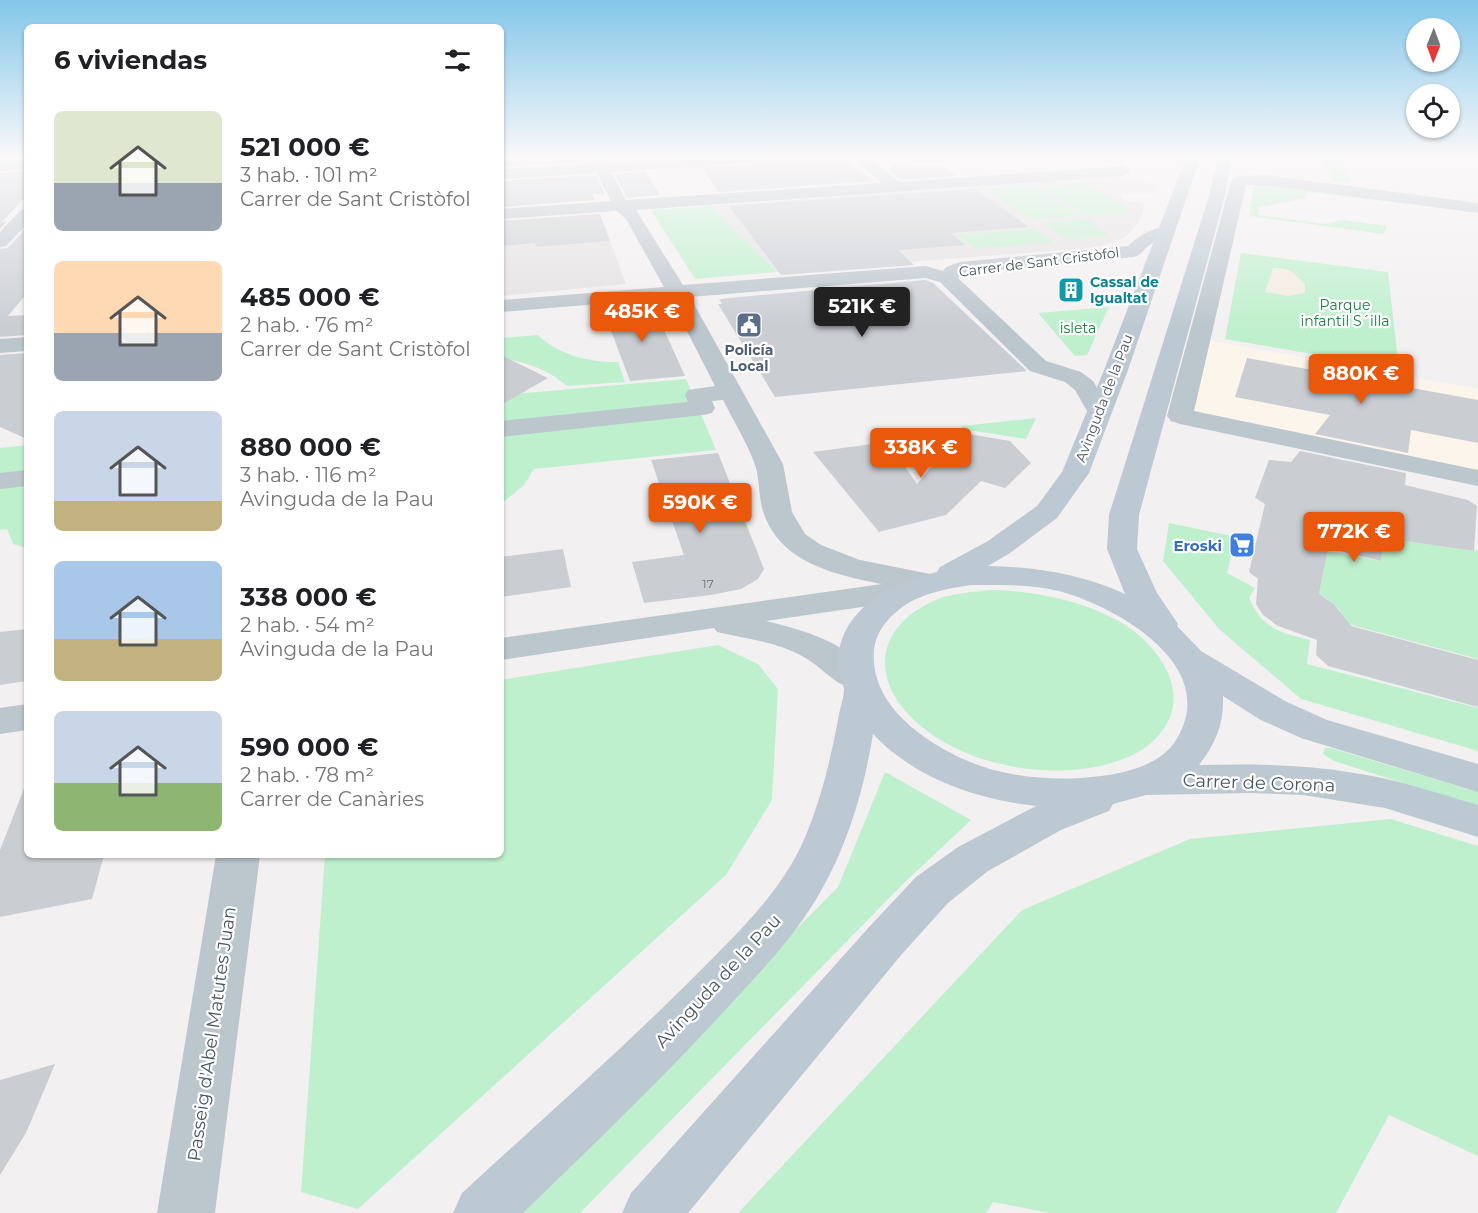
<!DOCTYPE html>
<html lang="es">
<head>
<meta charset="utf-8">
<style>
  :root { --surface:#fff; --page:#f6f6f6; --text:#202124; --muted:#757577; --accent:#ea580c }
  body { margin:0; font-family:Montserrat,sans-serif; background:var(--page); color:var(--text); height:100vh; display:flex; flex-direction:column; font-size:22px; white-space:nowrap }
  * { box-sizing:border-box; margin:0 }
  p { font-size:20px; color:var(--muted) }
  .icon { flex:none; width:33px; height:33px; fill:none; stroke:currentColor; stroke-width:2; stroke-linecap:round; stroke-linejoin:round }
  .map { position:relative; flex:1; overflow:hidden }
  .side { position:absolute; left:24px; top:24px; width:480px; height:834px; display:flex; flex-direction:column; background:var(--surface); border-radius:9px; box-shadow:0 2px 4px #0004 }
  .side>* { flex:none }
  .needle { width:39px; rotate:181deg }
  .controls { position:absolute; left:1406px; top:18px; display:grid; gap:12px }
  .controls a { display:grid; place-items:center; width:54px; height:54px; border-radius:50%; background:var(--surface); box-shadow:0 2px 4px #0004; font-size:30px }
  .price { position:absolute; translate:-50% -51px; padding:0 14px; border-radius:6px; background:var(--accent); color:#fff; font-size:20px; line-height:39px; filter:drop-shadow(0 2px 3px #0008) }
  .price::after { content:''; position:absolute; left:50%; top:36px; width:18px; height:14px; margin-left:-9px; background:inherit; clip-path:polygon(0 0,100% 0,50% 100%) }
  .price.active { background:#222; color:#fff }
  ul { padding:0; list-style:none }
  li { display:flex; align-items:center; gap:18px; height:150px; padding:0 30px }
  li span { display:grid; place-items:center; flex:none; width:168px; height:120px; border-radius:9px; color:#555 }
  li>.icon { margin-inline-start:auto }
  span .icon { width:72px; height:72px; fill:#fffc; stroke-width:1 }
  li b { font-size:26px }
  h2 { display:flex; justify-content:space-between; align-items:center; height:72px; padding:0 30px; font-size:26px }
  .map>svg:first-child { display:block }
  .commercial { fill:#fcf5eb }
  .education { fill:#e4e1e3 }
  .green { fill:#bff0cd }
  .sand { fill:#f3ece1 }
  .building { fill:#caced3 }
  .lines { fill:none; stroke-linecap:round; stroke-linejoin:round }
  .street { fill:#bcc6cd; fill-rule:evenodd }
  .secondary { fill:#bcc9d2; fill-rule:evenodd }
  .labels { text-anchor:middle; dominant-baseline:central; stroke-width:4.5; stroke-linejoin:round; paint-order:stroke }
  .number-label { font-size:12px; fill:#68747b }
  .far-street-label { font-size:14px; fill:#48565e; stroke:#fff }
  .far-culture-label { font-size:14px; font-weight:bold; fill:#0d838f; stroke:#fff; text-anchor:start }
  .far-park-label { font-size:14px; fill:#178140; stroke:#fff }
  .far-service-label { font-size:14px; font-weight:bold; fill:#4e5e75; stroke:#fff }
  .shop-label { font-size:15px; font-weight:bold; fill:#366cbe; stroke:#fff; text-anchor:end }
  .near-street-label { font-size:18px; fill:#48565e; stroke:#fff }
</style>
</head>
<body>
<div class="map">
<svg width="1478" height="1213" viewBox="0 0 1478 1213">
  <rect width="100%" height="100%" fill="#f3f0f1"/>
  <path class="commercial" d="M1207 340 1478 389V474L1189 415Z"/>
  <g class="education">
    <path d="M1110 177 1144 181 1154 185 1151 194 1119 193 1125 201 1144 203 1143 213 1135 227 1125 237 1110 243 1090 248 777 272 711 206Z"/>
    <path d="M597 214 607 233 626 284 501 296V221Z"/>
  </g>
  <g class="green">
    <path d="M1322 158 1343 160 1350 183 1334 182Z"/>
    <path d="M1083 183H1084L1133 212 1086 216 1039 186Z"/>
    <path d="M1254 184H1268L1406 204 1308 192 1307 198 1255 208 1259 210 1258 215 1325 224 1343 220 1387 226 1383 234 1249 216Z"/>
    <path d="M1034 186 1081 216 1031 219 987 189Z"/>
    <path d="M711 206 777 272 695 279 651 210Z"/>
    <path d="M1086 219 1098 227 1062 231 1098 228 1111 236 1068 239 1040 223Z"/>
    <path d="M1035 229 1054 242 975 248 958 235Z"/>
    <path d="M1241 253 1388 272 1399 369 1225 339Z"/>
    <path d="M1109 307 1087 355 1075 356 1038 313Z"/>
    <path d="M538 335C558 355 591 363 618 362L625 382 567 386C548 369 526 362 501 358V338Z"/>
    <path d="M686 379 716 450 534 469 524 485 501 504V395Z"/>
    <path d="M1036 418 1026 439 962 429 961 426Z"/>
    <path d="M27 445V548L13 544 7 529 0 530V448Z"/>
    <path d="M1169 523 1236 537 1227 573 1255 588 1249 598C1263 629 1279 632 1310 640L1307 664 1478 708V751L1301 699 1219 629 1163 561Z"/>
    <path d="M1385 538 1473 551 1478 550V659L1344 623C1343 608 1332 602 1319 594L1327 551 1381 561Z"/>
    <path d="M993 590C1053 592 1141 611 1168 673 1176 692 1176 711 1164 728 1149 751 1125 760 1100 766 1040 779 962 764 916 722 871 681 874 630 931 602 949 593 972 592 993 590Z"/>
    <path d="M718 645 758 664 778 689 772 800 726 875 358 1209 301 1192 325 855H501V680Z"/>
    <path d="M1325 748H1331L1478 792V807L1334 761 1323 754Z"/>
    <path d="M885 772 971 820 905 882 580 1213H514L838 887Z"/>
    <path d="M1391 819 1478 846V1156L1389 1115 1336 1213H1050L993 1202 986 1213H738L1022 910 1190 839Z"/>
  </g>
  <path class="sand" d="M1273 268C1292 268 1292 272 1305 284V293L1288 296 1265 292Z"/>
  <g class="building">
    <path d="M501 158H588L589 162 501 167Z"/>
    <path d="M766 158 843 159 873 181 719 192 701 168 757 164Z"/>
    <path d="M894 164 943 166 957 176 901 180 889 171Z"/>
    <path d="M27 171V195L2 222 7 221 0 229V173Z"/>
    <path d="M645 172 660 195 627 198 615 174Z"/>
    <path d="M596 175 605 195 592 193 595 200 501 207V181Z"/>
    <path d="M975 189 1029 227 951 233 965 245 898 250 914 265 781 275 729 206Z"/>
    <path d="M600 214 610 241 536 247 535 243 501 246V221Z"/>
    <path d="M27 227V293L8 316 27 315V335L0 337V249L8 248Z"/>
    <path d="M925 280 933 283 1027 371 775 397 718 304H722L719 299Z"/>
    <path d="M629 305 655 310 685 376 630 381 602 307Z"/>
    <path d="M27 353V439L0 427V355Z"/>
    <path d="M501 355 548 378 501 405Z"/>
    <path d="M1247 358 1478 400V443L1411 430 1408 453 1315 434 1330 415 1235 397Z"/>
    <path d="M969 434 1010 441 1031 463 1005 488 981 481 946 515 879 532 813 452 872 444 884 453 897 455 917 484 955 439Z"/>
    <path d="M1300 451 1406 473 1405 485 1468 500 1477 506 1474 551 1384 538 1381 561 1328 548 1319 594 1334 604 1351 626 1478 660V707L1328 666 1316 655 1317 640 1278 626 1263 615 1256 604 1258 579 1249 572 1265 504 1255 498 1269 460 1291 462Z"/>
    <path d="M718 453 764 569 758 579 741 589 711 595 644 603 632 562 684 555 651 460Z"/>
    <path d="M563 549 571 587 501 597V557Z"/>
    <path d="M27 629V681L0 685V632Z"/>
    <path d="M25 786 27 855H104L92 899 0 917V850Z"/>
    <path d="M55 1064 26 1133 0 1175V1080Z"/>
  </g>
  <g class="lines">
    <g class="street">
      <path d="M0 158H10L0 164Z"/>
      <path d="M590 158H604L607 163 691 158H764L757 162 611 172 626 200 882 183 853 158H869L900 182 1123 166 1131 171 1123 176 636 210 683 285 926 266 943 271 946 267 960 262 1128 246C1139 235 1157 224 1172 228L1175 232C1168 239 1159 238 1151 244 1144 248 1143 254 1134 257L964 273 958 278 1046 361 1081 372 1093 381 1111 411 1108 416 1099 418 1090 416 1075 390 1065 382 1030 371 940 282 925 278 690 297 783 464 792 512 805 534 821 545 860 560 940 576 945 583 940 590 925 592 921 597 910 600 766 621C804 630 852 644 875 679L870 687C839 695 827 669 802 656 775 641 746 639 717 632L714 628 501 660V638L882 584C836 575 779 563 763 511 758 496 760 476 754 462 746 441 733 420 723 400L712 401 715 408 712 413 703 415 501 437V421L688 402 685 395 688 390 715 386 670 298 501 312V300L664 287 626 219 617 211 501 219V209L611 201 597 173 501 179V169L592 164Z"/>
      <path d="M1265 175 1478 203V213L1265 185H1246L1194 411 1478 470V486L1180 424 1171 421 1167 416 1231 181 1239 176Z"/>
      <path d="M27 209V224L6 246 0 247V232L21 210Z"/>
      <path d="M27 337V351L0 353V339Z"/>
      <path d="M27 470V486L0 489V473Z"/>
      <path d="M27 704V730L0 734V708Z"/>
      <path d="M216 855H260L215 1213H157Z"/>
    </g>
    <g class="secondary">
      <path d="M1186 158H1200L1128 370 1089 473 1057 518 1010 553 988 566C1036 567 1082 574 1125 594L1107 549 1109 515 1208 199 1218 158H1232L1224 199 1139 515 1137 549 1157 593 1178 624 1177 626 1201 651 1285 701 1327 720 1478 764V792L1301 738 1259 719 1223 696C1224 724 1216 743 1199 765 1251 764 1303 764 1354 773 1396 779 1437 793 1478 805V837L1385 808 1303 795 1251 793 1146 795 1113 804 1109 811 1061 830 988 871 948 903 902 954 688 1213H622L631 1193 870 926 916 877 958 847 1036 806C977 799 915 779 873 734 864 789 849 841 822 889 798 933 762 970 729 1006 663 1078 593 1145 523 1213H453L462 1193C540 1121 620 1051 695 976 735 935 779 895 803 842 820 803 830 762 838 720 839 711 844 698 844 689 843 680 837 672 838 663 839 609 891 583 937 572L940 567 988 541 1037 506 1062 472 1104 370ZM971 585C1002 585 1036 584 1066 593 1123 611 1221 668 1176 740 1162 764 1126 773 1101 776 1055 782 1005 778 963 759 920 739 870 703 874 651 875 630 893 612 910 602 929 592 950 588 971 585Z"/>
      <path d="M27 161V169L0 171V163Z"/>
    </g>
  </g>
  <linearGradient id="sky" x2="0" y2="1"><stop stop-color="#83c7ea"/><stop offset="0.48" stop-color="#faf8f9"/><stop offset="1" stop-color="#faf8f9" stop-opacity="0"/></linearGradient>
  <rect width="1478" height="328" fill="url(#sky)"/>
  <defs>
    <g id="building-square" transform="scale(1.35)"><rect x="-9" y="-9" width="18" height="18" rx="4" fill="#0f9aa8" stroke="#fff"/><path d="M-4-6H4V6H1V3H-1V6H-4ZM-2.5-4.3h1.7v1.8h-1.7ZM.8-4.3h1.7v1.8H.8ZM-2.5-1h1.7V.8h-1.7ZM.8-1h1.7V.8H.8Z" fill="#fff"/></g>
    <g id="civic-square" transform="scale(1.35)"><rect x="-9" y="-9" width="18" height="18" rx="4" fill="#5c6f8a" stroke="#fff"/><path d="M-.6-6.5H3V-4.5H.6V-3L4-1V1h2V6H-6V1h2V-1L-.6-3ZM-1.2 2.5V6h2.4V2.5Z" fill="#fff"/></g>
    <g id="supermarket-square" transform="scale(1.35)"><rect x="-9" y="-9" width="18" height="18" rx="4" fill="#3f7fe0" stroke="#fff"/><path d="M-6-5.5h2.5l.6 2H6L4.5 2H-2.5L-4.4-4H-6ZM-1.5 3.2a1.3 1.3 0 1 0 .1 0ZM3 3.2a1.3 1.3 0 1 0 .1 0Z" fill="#fff"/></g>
  </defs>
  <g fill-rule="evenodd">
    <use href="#building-square" x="1071" y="290"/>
    <use href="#civic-square" x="749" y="325"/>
    <use href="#supermarket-square" x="1242" y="545"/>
  </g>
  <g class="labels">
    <g class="number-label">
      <text x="708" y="583">17</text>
    </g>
    <g class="far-street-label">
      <text transform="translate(1039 262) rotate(-7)">Carrer de Sant Cristòfol</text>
      <text transform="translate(1104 398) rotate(-69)">Avinguda de la Pau</text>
    </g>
    <g class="far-culture-label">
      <text x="1090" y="282">Cassal de<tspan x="1090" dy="16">Igualtat</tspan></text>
    </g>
    <g class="far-park-label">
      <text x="1345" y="305">Parque<tspan x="1345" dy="16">infantil S´illa</tspan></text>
      <text x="1078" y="328">isleta</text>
    </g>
    <g class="far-service-label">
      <text x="749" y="350">Policía<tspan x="749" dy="16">Local</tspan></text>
    </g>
    <g class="shop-label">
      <text x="1222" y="545">Eroski</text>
    </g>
    <g class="near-street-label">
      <text transform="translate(1259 783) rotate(2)">Carrer de Corona</text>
      <text transform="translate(718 981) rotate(-47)">Avinguda de la Pau</text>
      <text transform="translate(212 1034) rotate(-82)">Passeig d'Abel Matutes Juan</text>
    </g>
  </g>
</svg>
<div class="controls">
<a><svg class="needle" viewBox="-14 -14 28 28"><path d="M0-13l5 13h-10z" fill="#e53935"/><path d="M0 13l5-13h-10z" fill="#757577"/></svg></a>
<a><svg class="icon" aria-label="locate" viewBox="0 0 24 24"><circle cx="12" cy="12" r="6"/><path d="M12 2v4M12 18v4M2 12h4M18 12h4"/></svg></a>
</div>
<b class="price active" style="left:862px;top:338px">521K €</b>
<b class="price" style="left:642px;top:343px">485K €</b>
<b class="price" style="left:1361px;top:405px">880K €</b>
<b class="price" style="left:921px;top:479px">338K €</b>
<b class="price" style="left:700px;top:534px">590K €</b>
<b class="price" style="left:1354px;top:563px">772K €</b>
<section class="side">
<h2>6 viviendas<svg class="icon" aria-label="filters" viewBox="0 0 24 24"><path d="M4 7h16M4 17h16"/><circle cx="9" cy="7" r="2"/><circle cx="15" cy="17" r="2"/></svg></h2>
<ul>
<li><span style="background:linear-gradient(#dfe7d0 60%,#9aa5b1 0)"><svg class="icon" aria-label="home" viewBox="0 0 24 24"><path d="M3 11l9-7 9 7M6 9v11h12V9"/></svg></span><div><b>521 000 €</b><p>3 hab. · 101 m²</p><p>Carrer de Sant Cristòfol</p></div></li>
<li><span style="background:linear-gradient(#ffd9b3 60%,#9aa5b1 0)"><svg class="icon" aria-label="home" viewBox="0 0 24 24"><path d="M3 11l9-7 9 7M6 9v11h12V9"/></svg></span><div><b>485 000 €</b><p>2 hab. · 76 m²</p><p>Carrer de Sant Cristòfol</p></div></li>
<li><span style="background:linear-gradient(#c9d6e8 75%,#c2b280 0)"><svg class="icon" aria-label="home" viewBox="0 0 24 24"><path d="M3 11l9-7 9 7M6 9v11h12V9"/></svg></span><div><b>880 000 €</b><p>3 hab. · 116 m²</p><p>Avinguda de la Pau</p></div></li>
<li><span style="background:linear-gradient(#a9c7e8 65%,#c2b280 0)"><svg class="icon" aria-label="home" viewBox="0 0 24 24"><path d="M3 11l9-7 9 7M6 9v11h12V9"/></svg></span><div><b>338 000 €</b><p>2 hab. · 54 m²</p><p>Avinguda de la Pau</p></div></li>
<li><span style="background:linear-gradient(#c9d6e8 60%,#8fb573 0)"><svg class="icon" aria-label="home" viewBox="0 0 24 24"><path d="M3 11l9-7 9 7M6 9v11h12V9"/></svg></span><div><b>590 000 €</b><p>2 hab. · 78 m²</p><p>Carrer de Canàries</p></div></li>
</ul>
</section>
</div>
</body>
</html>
